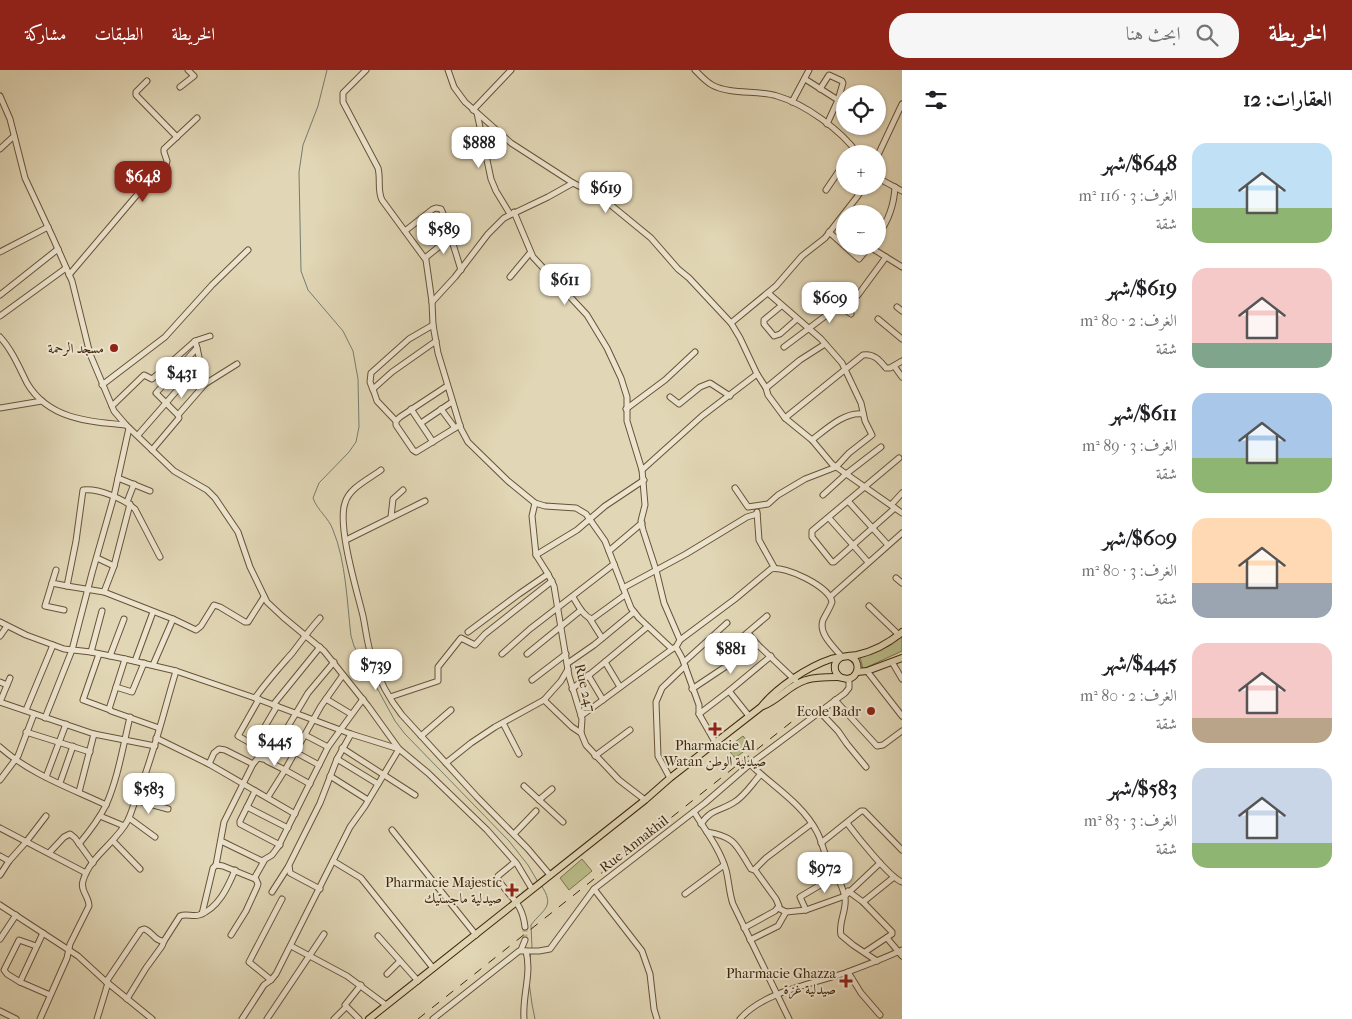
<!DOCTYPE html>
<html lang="ar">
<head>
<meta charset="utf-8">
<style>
  :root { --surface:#fff; --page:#f6f6f6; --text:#202124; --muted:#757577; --accent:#8f2418 }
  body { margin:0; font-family:"IM FELL French Canon",Amiri,serif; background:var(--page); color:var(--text); direction:rtl; height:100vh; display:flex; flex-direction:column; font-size:19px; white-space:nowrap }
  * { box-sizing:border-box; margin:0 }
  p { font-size:16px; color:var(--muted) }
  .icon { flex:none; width:28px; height:28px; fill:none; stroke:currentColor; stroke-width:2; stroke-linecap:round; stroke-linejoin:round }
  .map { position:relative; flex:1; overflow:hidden; direction:ltr }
  .side { display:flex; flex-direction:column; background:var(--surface); width:450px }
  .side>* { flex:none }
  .buttons { position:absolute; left:836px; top:15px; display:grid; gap:10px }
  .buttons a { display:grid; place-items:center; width:50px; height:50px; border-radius:50%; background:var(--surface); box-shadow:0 1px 4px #0004; font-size:25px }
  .price { position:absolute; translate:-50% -42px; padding:0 11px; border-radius:10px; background:#fff; color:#222; font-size:16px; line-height:32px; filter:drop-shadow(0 1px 2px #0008) }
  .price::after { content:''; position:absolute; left:50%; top:30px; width:15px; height:11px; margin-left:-8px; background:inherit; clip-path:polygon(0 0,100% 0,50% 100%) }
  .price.active { background:var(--accent); color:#fff }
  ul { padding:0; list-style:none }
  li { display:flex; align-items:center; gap:15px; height:125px; padding:0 20px }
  li span { display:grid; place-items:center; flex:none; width:140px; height:100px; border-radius:15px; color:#555 }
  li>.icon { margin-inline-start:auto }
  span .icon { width:60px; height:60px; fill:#fffc; stroke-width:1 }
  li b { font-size:21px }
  h2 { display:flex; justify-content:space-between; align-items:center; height:60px; padding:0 20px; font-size:21px }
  header { display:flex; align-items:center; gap:30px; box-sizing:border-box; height:70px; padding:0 25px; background:var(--accent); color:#fff }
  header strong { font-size:24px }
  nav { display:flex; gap:28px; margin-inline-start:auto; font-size:18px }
  .search { width:350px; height:45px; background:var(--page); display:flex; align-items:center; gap:12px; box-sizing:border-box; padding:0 18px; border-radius:20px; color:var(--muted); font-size:19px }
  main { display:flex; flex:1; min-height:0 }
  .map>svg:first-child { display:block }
  .green { fill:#b9bc89; stroke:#7c724a }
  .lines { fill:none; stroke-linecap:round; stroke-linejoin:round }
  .stream { stroke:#737d70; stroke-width:1 }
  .minor-tunnel { stroke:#c1b393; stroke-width:5; stroke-dasharray:5 2.5; stroke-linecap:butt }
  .minor-casing { stroke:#685336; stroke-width:7 }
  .major-casing { stroke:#3f270b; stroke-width:8 }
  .minor { stroke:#ece4cf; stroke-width:5 }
  .major { stroke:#e1d6b5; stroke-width:6 }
  .rail { stroke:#3f270b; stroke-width:1; stroke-dasharray:9 9; stroke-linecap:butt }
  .poi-dot { fill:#8f2418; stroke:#ece4cf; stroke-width:2 }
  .labels { text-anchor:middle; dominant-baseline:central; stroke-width:4; stroke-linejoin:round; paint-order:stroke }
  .poi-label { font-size:14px; fill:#3f270b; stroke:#ece4cf; text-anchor:end }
  .street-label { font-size:14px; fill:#3f270b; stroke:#ece4cf }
</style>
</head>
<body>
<header>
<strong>الخريطة</strong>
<div class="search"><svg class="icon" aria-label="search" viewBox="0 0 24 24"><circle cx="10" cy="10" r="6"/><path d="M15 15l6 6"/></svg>ابحث هنا</div>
<nav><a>الخريطة</a><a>الطبقات</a><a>مشاركة</a></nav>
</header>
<main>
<section class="side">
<h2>العقارات: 12<svg class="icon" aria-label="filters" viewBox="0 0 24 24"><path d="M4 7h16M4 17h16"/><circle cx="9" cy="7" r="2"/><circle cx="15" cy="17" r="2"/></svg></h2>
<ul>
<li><span style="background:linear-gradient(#bfe0f5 65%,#8fb573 0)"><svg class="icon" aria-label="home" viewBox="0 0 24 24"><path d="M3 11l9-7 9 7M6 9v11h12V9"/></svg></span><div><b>$648/شهر</b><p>الغرف: 3 · 116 m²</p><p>شقة</p></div></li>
<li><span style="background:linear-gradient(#f6c9c9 75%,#7fa58c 0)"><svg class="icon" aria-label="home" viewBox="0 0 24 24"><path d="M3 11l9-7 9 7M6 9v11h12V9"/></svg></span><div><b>$619/شهر</b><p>الغرف: 2 · 80 m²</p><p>شقة</p></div></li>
<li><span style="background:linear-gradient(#a9c7e8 65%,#8fb573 0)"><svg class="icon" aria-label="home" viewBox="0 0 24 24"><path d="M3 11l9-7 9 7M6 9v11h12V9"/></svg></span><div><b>$611/شهر</b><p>الغرف: 3 · 89 m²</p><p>شقة</p></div></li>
<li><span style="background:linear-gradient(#ffd9b3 65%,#9aa5b1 0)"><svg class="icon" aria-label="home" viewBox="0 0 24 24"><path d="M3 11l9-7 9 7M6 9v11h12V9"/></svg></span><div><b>$609/شهر</b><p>الغرف: 3 · 80 m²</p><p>شقة</p></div></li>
<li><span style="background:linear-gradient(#f6c9c9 75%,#b9a48a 0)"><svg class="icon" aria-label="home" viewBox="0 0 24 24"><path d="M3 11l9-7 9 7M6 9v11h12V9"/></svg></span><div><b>$445/شهر</b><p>الغرف: 2 · 80 m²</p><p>شقة</p></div></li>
<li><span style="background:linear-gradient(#c9d6e8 75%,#8fb573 0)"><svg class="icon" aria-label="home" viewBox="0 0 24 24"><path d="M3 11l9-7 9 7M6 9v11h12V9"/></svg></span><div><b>$583/شهر</b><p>الغرف: 3 · 83 m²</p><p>شقة</p></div></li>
</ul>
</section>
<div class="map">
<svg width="902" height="949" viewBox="0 0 902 949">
  <rect width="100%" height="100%" fill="#e1d6b5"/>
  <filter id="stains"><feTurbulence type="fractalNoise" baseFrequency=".004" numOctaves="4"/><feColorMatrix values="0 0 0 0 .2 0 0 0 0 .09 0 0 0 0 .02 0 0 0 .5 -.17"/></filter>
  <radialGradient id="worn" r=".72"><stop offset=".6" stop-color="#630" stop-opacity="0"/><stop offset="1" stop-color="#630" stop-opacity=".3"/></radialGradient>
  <g class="green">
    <path d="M902 564V581L863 599 860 587Z"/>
    <path d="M743 666 751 676 735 688 727 678Z"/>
    <path d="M582 789 592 801 569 820 560 808Z"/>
  </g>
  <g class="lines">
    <g class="stream">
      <path d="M327 0 318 36 303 75 299 102 301 201 308 220 343 261 353 281 358 309 359 357 356 372 349 382 319 413 313 428C317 440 329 448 333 460 346 491 347 533 351 566L354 576 395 651 405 664 509 771 528 795 538 812"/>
      <path d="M532 878 531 855C543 839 556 837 541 815"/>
      <path d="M530 891 531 882"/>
      <path d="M529 912 532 934 535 949"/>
    </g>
    <path class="minor-tunnel" d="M525 857V870"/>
    <g class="minor-casing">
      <g id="minor">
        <path d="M366 0 343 23V32L378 98C381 109 377 120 382 130L426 190 432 232 433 255 438 283 461 359 468 372 508 411 535 433 545 436 576 438 586 444 605 471 631 538 639 548 672 579 676 577"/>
        <path d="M448 0 454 17 465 32 511 73 573 113 601 127 651 168 678 199 689 208 731 253 740 268 757 304 766 318 768 325 785 348 812 370 832 394 902 443"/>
        <path d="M695 0C700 5 705 11 712 15 731 25 757 20 777 26 805 34 841 60 858 84"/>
        <path d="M805 9 838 30"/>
        <path d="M147 11 136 22V25L177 67"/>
        <path d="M180 17 194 6 188 0"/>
        <path d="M820 19 829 5 842 11 843 13 838 30 827 54"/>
        <path d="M0 26 10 49 25 108 53 168 72 211 90 284 114 341 126 355 174 401 207 420 215 428 238 462 250 497 267 532 283 547 324 581 368 636 399 679 365 736 350 757 276 904 271 910 264 915 242 949"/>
        <path d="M792 32 809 0"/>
        <path d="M473 40 511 0"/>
        <path d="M477 43 491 109 496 121 510 144"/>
        <path d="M0 79 14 66"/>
        <path d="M878 85 902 34"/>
        <path d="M878 108 902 121"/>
        <path d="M826 120 845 92"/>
        <path d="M514 142 533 187 587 245 607 278 621 308 627 327V351L642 400 645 435 641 451 643 460 656 500 664 533 680 570 676 577 682 588 699 635V644L715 672"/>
        <path d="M405 161 433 139 436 138 441 139 445 148 461 200"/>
        <path d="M829 162 859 189 870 176"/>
        <path d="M878 165C889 150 894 136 895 117"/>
        <path d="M0 182 48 157"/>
        <path d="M886 187 902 197"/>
        <path d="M425 188 451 167"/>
        <path d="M69 205 136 126 165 99 167 91 164 82V79L197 48"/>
        <path d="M510 207 530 183"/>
        <path d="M0 225 58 179"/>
        <path d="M858 225 886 187 870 177"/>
        <path d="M432 232 455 207 488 164 504 148 548 127 573 113"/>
        <path d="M781 236 764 250V254L774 266 780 264 797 249"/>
        <path d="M897 237 902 241"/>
        <path d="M0 246 66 198"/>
        <path d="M878 249 902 269"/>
        <path d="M731 253 776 216 802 186 825 168 857 127 864 116"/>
        <path d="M0 267C12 280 19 297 27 313 48 349 89 352 126 355"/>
        <path d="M195 271 197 278 156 323 178 345 205 314 237 294"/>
        <path d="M784 277 836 238 841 237 851 244"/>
        <path d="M197 278 205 314"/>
        <path d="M894 296 902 307"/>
        <path d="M102 315 165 267 212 215 248 180"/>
        <path d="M447 316 400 347 396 351V355L413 380 416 382 460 355"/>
        <path d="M766 318 800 290 825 274"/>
        <path d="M373 320 370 312 371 303 409 269 433 255"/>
        <path d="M670 327 679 334 700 317 710 313 730 326"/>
        <path d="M112 336 144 305 152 309 195 271 210 266"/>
        <path d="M0 338 42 331"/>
        <path d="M411 339 433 372"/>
        <path d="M441 339 455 358"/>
        <path d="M626 339 665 310 695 282"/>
        <path d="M785 348 863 285C874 283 880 291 886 298H890L902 291"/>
        <path d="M396 351 377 331 373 319 392 302 436 271"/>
        <path d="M421 353 452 332"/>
        <path d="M138 365 193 302 183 293"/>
        <path d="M812 370C825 360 845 341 863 344"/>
        <path d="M152 380 179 348 178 345"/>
        <path d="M381 400C369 409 349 418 345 433 337 456 357 521 363 546 366 560 367 574 372 588 378 607 389 629 402 645L477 727 528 779 550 805"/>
        <path d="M642 400 702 346 757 304"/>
        <path d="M118 408 150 421"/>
        <path d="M644 410 605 436 577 460 536 485 548 504 554 516 569 606 582 649 581 663 586 675 619 710 645 730"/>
        <path d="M735 418 748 437 768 434 778 425 805 409 836 397 849 383 872 365 865 351 861 333 842 293 821 269 768 223"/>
        <path d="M823 425 846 404 881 377"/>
        <path d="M848 431 888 475"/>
        <path d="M127 432 134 414"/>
        <path d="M535 433 532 446 536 485"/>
        <path d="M891 435 902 423"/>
        <path d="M895 438 834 492H832L812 467V461L899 388"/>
        <path d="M757 442 759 470 774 497"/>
        <path d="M391 447 393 429 403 420"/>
        <path d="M829 448 868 492"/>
        <path d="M346 470 425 431"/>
        <path d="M609 481 642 453"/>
        <path d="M160 487 135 439C124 429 98 418 83 420L76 471 67 516 104 522 173 549 196 560 201 556 214 535 220 537 245 552H248L264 527"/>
        <path d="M97 488 114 496"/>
        <path d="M56 500 52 513 67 516"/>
        <path d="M896 508 902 513"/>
        <path d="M52 513 45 536 64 540"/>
        <path d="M623 518 686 484 747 447 757 444"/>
        <path d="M104 522 114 496 130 434"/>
        <path d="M831 526 902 463"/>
        <path d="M573 527C578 535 583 546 592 549L625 525"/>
        <path d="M869 536 899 565"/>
        <path d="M590 549 602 568"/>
        <path d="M0 552 26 565 64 579 91 582 125 589 176 601 255 628 351 664 399 679 428 703 487 760 517 794 532 819"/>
        <path d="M468 562 519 524 548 504"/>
        <path d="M748 563 758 575 796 611"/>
        <path d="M0 566 7 556"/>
        <path d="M680 570 735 529 771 499C785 495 830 517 832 532 830 538 826 544 823 550 818 564 834 577 842 587"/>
        <path d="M733 575 767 546"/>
        <path d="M91 582 102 541"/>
        <path d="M99 584 83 630 110 640"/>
        <path d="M502 584 530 559 614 494"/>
        <path d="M527 584 581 540"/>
        <path d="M110 586 124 549"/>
        <path d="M125 589 109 639 111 641 159 658"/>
        <path d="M135 591 153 542"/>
        <path d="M605 592 647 557"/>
        <path d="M684 592 727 553"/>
        <path d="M892 592 902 609"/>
        <path d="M568 593 594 575 634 542"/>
        <path d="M153 595 173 549"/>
        <path d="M867 601 902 646"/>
        <path d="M588 605 603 630"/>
        <path d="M532 610 566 584"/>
        <path d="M0 612 7 615"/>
        <path d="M116 617 132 622 144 593"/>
        <path d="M572 619 605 592 620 617"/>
        <path d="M692 619 758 575"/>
        <path d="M729 621 749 646"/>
        <path d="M390 627 438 611V597L461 568 475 575 485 564 552 511"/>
        <path d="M255 628C267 611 280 597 293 582 302 570 310 559 320 548"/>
        <path d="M326 629 351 644"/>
        <path d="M544 630 572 657 581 663"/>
        <path d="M835 630 877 676 883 675 902 661"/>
        <path d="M0 632 94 664 155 676"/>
        <path d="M0 632 10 608"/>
        <path d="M273 635 320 577"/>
        <path d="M26 640 53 575"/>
        <path d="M820 642 838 661 847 674 866 697"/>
        <path d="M699 644 729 621 771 586"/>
        <path d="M581 646 672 579"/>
        <path d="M45 648 72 580 92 503 114 426 129 358"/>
        <path d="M503 653 519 684"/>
        <path d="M26 662 90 682"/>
        <path d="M305 665 328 677"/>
        <path d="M421 666 451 640"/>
        <path d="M156 668 209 694 214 683 219 679 225 680 253 694"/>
        <path d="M254 675 277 636"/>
        <path d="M0 677C30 704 70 718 106 735"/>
        <path d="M342 678 415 725"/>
        <path d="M295 682 319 695"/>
        <path d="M595 686 630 660"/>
        <path d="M259 688 254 675 238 666 259 629"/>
        <path d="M337 689 378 714"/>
        <path d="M267 691 285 700 321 636 343 605"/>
        <path d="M446 693 471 673 495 657 544 630 561 611 568 599"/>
        <path d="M209 694 295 744"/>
        <path d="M750 694C772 716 802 733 817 762 822 771 823 781 828 790 834 802 843 814 845 828 847 840 838 853 841 865L853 875 877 891"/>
        <path d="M330 706 368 730"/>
        <path d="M46 707 66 654"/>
        <path d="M670 708 658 686 656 632 662 618 685 596"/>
        <path d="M0 710 18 686 34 644"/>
        <path d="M60 713 73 676"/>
        <path d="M524 716 563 752"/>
        <path d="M255 721 240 751V754L280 775"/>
        <path d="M79 722 94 664"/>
        <path d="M268 727 285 700 310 714"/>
        <path d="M135 730 168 739"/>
        <path d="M539 730 552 719"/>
        <path d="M247 737 288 758"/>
        <path d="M694 742C705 760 720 779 726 800 729 811 729 823 733 834L789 949"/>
        <path d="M100 746 124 756"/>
        <path d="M129 748 155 767"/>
        <path d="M847 753C856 765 890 808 902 812"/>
        <path d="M701 754C711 739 720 741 733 733 744 727 752 714 760 705"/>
        <path d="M0 758 86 803"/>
        <path d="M392 760 476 865"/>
        <path d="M707 762C736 767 736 775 751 799L754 800 766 788 811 754"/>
        <path d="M514 764 536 741"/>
        <path d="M113 771 140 799"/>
        <path d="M221 771 262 791 272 785 278 777 328 677 363 629"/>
        <path d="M821 773 861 741H864L902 780"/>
        <path d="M79 774C89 762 99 749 106 735 118 708 123 676 130 647"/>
        <path d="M49 783 64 767 70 764 75 768 93 793"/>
        <path d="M0 786 9 791"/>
        <path d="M333 791 361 808 433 898"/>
        <path d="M515 792 498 806V809C510 829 522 831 525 857"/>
        <path d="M216 795 224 752 253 694 258 688 268 690 308 623 334 592"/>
        <path d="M0 805 9 791 26 772 46 746"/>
        <path d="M320 819 290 803 289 795 320 733 337 689 351 664"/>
        <path d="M594 819 642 881 650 904 654 939 657 949"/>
        <path d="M848 821 863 832 892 862V864L865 882"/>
        <path d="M272 822 288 797"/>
        <path d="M685 824 724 795"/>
        <path d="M863 832 894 807"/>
        <path d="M0 835 78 886 103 909 152 949"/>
        <path d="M778 838 786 842 806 840 845 826 880 793"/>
        <path d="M806 840 800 827 837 805"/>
        <path d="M202 844 213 798 216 795 223 796 255 809"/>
        <path d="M744 858 775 841 779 836 776 829 755 800"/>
        <path d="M43 863 20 912 50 925"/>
        <path d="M231 865 246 841 257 817 258 814 255 807 264 791"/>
        <path d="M378 866 418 911"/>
        <path d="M887 868 902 886"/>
        <path d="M0 869 16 845"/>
        <path d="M750 870 778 856 786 842"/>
        <path d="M291 876 347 906 386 935"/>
        <path d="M521 880 525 870"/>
        <path d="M848 902 861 923 880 945"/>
        <path d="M387 904 400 891"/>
        <path d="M271 910 249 892 282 829"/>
        <path d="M20 912 7 904 4 900 19 870 36 876"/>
        <path d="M106 912 141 860 144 859C152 861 155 872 164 871L180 846C186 843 192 847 199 845 218 839 228 817 235 800"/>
        <path d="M127 929 146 898 162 876 164 871"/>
        <path d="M0 941 16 949"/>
        <path d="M40 949 67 888 70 874 89 836C89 826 80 821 83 811 90 786 116 773 128 750 131 744 133 736 136 729 153 688 163 644 176 601"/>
        <path d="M97 949 108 913"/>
        <path d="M267 949 324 864"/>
        <path d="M334 949 346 937"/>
        <path d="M359 949 345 935 361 915"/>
        <path d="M433 949 519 881H539L550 879 594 819 705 733 750 694 845 623 849 618V608"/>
        <path d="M524 949C522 926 532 904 526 881"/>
        <path d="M740 949C763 922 812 914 845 903 864 896 883 889 902 880"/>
      </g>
    </g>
    <g class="major-casing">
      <g id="major">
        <path d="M857 602 867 601 902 588"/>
        <path d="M840 607C833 601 833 593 840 588"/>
        <path d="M763 636C779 630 789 615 806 610 815 607 827 607 837 607 841 607 845 609 848 609 855 608 859 600 857 594 856 589 853 588 849 586"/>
        <path d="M369 949 645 730 670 708 761 637C776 618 807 597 831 589 839 587 848 586 857 585 874 581 889 573 902 562"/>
      </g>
    </g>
    <use href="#minor" class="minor"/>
    <use href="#major" class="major"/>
    <path class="rail" d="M418 949 809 638"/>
  </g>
  <g class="poi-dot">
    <circle cx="114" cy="278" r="5"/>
    <circle cx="871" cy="641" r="5"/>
    <path d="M712.5 651.5h5v5h5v5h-5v5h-5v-5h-5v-5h5z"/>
    <path d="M509.5 812.5h5v5h5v5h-5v5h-5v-5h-5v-5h5z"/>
    <path d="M843.5 903.5h5v5h5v5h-5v5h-5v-5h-5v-5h5z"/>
  </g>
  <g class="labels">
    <g class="poi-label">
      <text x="104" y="278">مسجد الرحمة</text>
      <text x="861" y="641">Ecole Badr</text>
      <text x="715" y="675" text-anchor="middle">Pharmacie Al<tspan x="715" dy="16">Watan صيدلية الوطن</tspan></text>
      <text x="502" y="812">Pharmacie Majestic<tspan x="502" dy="16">صيدلية ماجستيك</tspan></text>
      <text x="836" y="903">Pharmacie Ghazza<tspan x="836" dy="16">صيدلية غزة</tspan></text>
    </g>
    <g class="street-label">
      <text transform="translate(585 618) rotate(76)">Rue 247</text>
      <text transform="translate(634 774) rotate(-38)">Rue Annakhil</text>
    </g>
  </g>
  <rect width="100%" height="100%" filter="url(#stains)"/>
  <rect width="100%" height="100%" fill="url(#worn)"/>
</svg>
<div class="buttons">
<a><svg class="icon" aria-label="locate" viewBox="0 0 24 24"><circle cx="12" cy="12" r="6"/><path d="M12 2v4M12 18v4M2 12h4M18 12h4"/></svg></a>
<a>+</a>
<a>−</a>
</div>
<b class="price" style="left:479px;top:99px">$888</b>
<b class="price active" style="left:143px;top:133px">$648</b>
<b class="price" style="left:606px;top:144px">$619</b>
<b class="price" style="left:444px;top:185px">$589</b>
<b class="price" style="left:565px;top:236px">$611</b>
<b class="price" style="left:830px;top:254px">$609</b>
<b class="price" style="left:182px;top:329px">$431</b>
<b class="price" style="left:731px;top:605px">$881</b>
<b class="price" style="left:376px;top:621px">$739</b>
<b class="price" style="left:275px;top:697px">$445</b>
<b class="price" style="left:149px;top:745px">$583</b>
<b class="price" style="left:825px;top:824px">$972</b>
</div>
</main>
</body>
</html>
